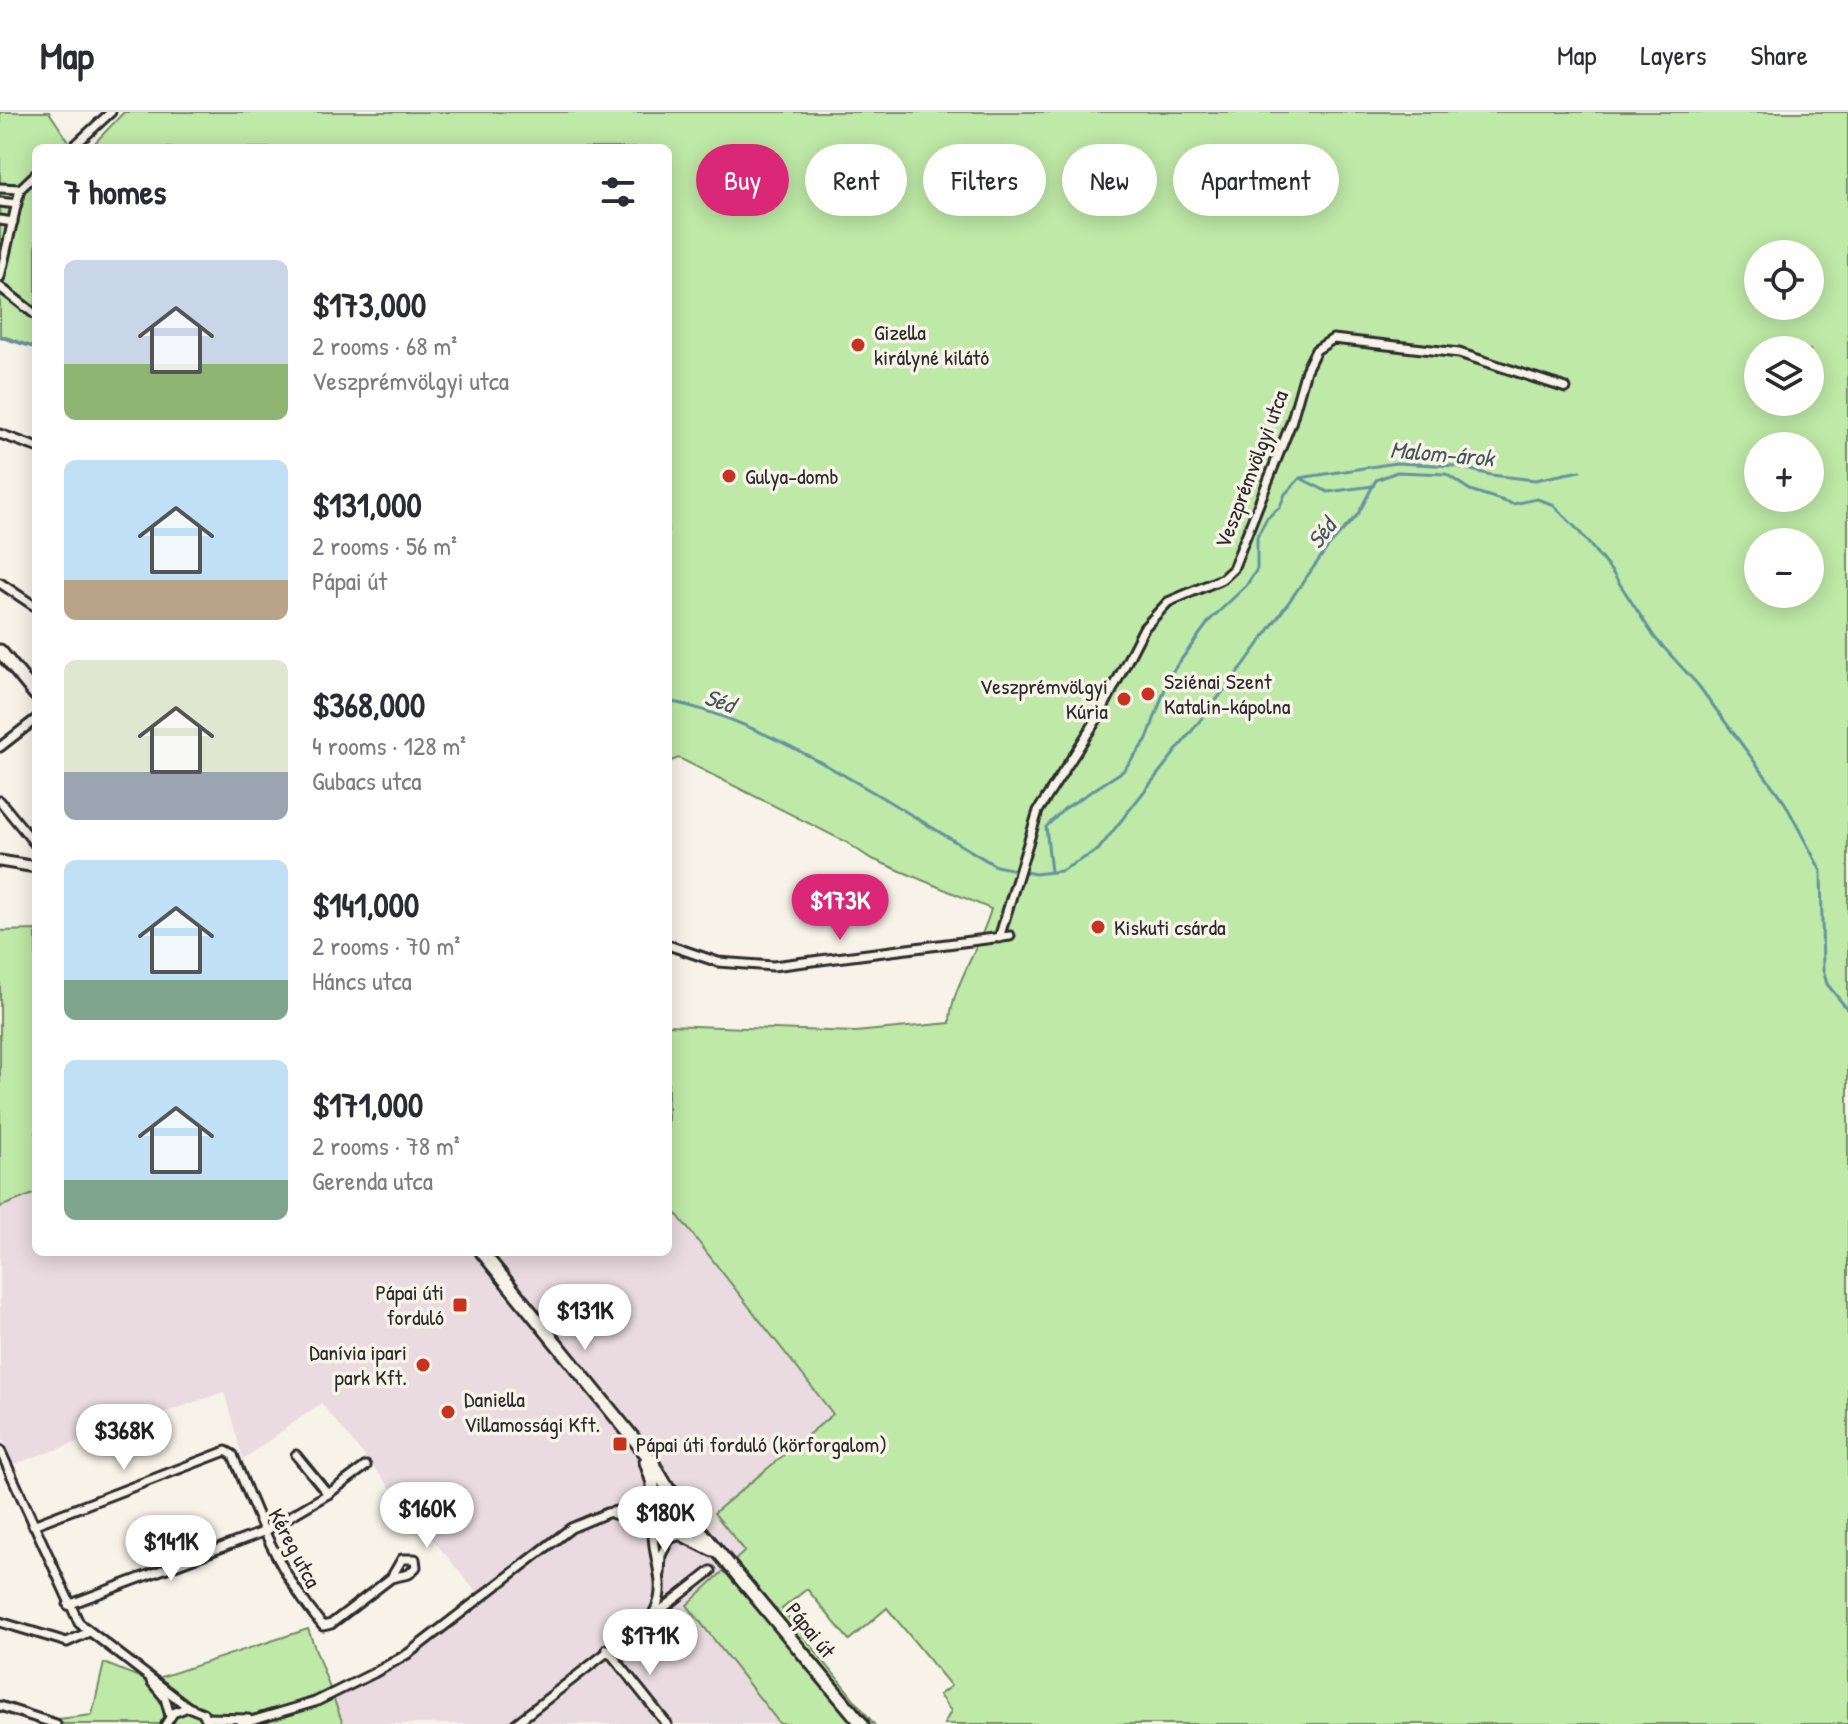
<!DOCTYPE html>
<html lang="en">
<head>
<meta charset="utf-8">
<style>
  :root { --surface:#fff; --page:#f7f7f7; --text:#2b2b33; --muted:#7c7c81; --line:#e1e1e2; --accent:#db2777 }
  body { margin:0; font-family:"Patrick Hand",sans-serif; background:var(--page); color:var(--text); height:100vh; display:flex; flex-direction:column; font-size:30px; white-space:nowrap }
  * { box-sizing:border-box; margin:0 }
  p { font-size:26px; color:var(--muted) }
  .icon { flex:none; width:44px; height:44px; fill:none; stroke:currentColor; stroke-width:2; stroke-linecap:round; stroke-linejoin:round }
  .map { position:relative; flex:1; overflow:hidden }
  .sheet { position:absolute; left:32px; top:32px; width:640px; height:1112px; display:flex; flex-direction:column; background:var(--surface); border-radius:12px; box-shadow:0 4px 20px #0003 }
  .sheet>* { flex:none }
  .hud { position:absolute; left:696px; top:32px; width:760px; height:72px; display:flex; gap:16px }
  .fabs { position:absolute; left:1744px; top:128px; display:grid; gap:16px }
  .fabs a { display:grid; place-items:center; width:80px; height:80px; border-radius:50%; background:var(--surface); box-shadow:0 4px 20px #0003; font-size:40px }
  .price { position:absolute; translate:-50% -68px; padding:0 18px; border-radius:28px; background:#fff; color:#222; font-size:26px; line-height:52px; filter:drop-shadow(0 2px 4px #0008) }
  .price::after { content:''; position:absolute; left:50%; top:48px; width:24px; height:18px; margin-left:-12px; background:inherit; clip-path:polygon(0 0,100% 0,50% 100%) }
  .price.active { background:var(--accent); color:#fff }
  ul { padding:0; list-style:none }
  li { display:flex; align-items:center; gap:24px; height:200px; padding:0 32px }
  li span { display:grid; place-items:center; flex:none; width:224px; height:160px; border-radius:12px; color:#555 }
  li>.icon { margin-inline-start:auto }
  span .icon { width:96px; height:96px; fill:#fffc; stroke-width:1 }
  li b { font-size:34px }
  h2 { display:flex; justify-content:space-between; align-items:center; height:96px; padding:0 32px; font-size:34px }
  .pill { padding:0 28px; border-radius:36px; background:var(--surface); box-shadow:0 4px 20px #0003; font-size:28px; line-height:72px }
  .pill.active { background:var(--accent); color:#fff }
  header { display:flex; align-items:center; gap:48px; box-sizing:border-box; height:112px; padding:0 40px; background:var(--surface); border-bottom:2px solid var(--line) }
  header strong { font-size:38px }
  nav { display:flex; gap:44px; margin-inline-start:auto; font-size:28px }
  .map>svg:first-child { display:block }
  .built { fill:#e9dbdf }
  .green { fill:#bee9a6; stroke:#748a68; stroke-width:2; fill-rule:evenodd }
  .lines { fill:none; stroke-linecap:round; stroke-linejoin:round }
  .stream { stroke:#66939f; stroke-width:3 }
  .minor-casing { stroke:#2b2b2b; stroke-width:13 }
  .tertiary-casing { stroke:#2b2b2b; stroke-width:15 }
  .secondary-casing { stroke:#2b2b2b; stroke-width:17 }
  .minor { stroke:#f7f3e8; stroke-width:7 }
  .tertiary { stroke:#f7f3e8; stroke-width:9 }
  .secondary { stroke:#f7f3e8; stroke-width:11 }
  .poi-dot { fill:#c8321e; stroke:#f7f3e8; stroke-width:3 }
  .labels { text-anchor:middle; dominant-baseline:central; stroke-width:7; stroke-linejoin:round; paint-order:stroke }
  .poi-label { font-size:22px; fill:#2b2b2b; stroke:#f7f3e8; text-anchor:start }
  .street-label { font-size:22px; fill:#2b2b2b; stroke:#f7f3e8 }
  .water-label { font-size:24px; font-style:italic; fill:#44565c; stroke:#f7f3e8 }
</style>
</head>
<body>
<header>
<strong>Map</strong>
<nav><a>Map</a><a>Layers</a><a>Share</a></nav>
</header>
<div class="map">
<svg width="1848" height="1612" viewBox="0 0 1848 1612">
  <rect width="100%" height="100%" fill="#f7f3e8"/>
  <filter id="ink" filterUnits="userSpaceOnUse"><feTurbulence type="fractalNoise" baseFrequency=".0125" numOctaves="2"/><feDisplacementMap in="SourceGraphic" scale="16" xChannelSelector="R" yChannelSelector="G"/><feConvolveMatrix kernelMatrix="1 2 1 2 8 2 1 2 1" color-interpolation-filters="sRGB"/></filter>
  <g filter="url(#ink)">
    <path class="built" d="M36 1081V1140H668V1091L834 1301 714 1400 745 1439 687 1493 780 1612H343L333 1583 375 1562 481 1486 321 1291 243 1347 224 1280 14 1352 0 1322V1095Z"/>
    <g class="green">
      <path d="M0 0H49L73 36H36V236L0 223Z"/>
      <path d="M124 0H1848V1612H944L951 1599 939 1583 951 1574 887 1496 849 1528 807 1477 782 1497 874 1612H780L687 1493 745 1439 714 1401 833 1302 668 1091V913L855 920 950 911C949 880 982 832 991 797L870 746 846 730 679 646 668 650V36H90ZM1758 142H1810V194H1758ZM1758 238H1810V290H1758ZM1758 334H1810V386H1758ZM1758 430H1810V482H1758Z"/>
      <path d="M36 818V1081L0 1095V819Z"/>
      <path d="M308 1517 343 1612H48L50 1608 92 1603 104 1551 149 1569Z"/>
    </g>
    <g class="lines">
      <g class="stream">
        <path d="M0 225 36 236"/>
        <path d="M1300 366 1328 380 1373 374"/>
        <path d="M668 589C772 609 903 700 996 754L1035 762 1061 759 1098 738 1243 554 1328 435 1358 402 1376 368 1397 360 1446 362 1470 378 1513 392 1537 387 1552 392 1577 417 1612 460 1655 526 1698 573 1785 691 1821 759 1823 858 1827 872 1848 898"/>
        <path d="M1051 760 1046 715 1064 697 1123 659 1147 627 1170 563 1210 508 1246 474 1257 457V425L1267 406 1280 395 1285 382 1300 366 1396 351 1455 354 1491 363 1535 368 1580 359"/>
      </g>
      <g class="minor-casing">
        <g id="minor">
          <path d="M72 36 111 0"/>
          <path d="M0 76 20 77"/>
          <path d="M0 90 17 92"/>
          <path d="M0 108 13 110"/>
          <path d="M0 165 20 77 36 62"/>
          <path d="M0 175 36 203"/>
          <path d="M0 322 36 335"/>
          <path d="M0 471 36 495"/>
          <path d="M0 635 36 607"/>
          <path d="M0 689 36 733"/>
          <path d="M999 826 1038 699 1099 604 1144 516 1168 490 1222 467 1233 457 1291 311 1306 258 1316 238 1333 227 1459 241 1566 276"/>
          <path d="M668 833 718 850 773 854 1010 824"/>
          <path d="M0 1338 79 1511 188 1595"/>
          <path d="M296 1343 328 1382"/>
          <path d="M613 1402 647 1409"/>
          <path d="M33 1413 226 1339 233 1343C257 1405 280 1463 323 1514L331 1512 391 1466 409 1462 416 1455 415 1447H402L391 1466"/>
          <path d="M653 1419C652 1447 669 1474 654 1500"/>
          <path d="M660 1462 661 1443 671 1424"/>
          <path d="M68 1493 263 1420 328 1382 366 1354"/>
          <path d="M0 1510 67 1530 89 1520"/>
          <path d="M607 1537 667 1612"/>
          <path d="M151 1569 165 1586 170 1604"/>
          <path d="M0 1594 56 1612"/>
          <path d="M207 1606 248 1607"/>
          <path d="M166 1612 173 1601 188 1595 203 1601 209 1612"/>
          <path d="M241 1612 315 1590 374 1561 409 1541 571 1416 607 1401 648 1393"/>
          <path d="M515 1612 711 1459"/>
        </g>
      </g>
      <g class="tertiary-casing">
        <path id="tertiary" d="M0 749 36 755"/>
      </g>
      <g class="secondary-casing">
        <g id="secondary">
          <path d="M0 539 36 583"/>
          <path d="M482 1140 651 1348 670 1380"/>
          <path d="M646 1350 653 1371V1385"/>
          <circle cx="668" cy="1402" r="22"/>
          <path d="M689 1405 862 1612"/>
          <path d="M679 1421 713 1438"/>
        </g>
      </g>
      <use href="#minor" class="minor"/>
      <use href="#tertiary" class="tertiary"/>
      <use href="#secondary" class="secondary"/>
    </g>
  </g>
  <g class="poi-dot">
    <circle cx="858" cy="233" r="8"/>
    <circle cx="729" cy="364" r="8"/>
    <circle cx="1148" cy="582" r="8"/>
    <circle cx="1124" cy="587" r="8"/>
    <circle cx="1098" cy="815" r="8"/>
    <rect x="452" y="1185" width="16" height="16" rx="4"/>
    <circle cx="423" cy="1253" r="8"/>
    <circle cx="448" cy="1300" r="8"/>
    <rect x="612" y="1324" width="16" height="16" rx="4"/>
  </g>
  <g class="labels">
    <g class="poi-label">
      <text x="874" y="220">Gizella<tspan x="874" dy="25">királyné kilátó</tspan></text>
      <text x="745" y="364">Gulya-domb</text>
      <text x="1164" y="569">Sziénai Szent<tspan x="1164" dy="25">Katalin-kápolna</tspan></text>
      <text x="1108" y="574" text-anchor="end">Veszprémvölgyi<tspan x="1108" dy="25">Kúria</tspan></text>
      <text x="1114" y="815">Kiskuti csárda</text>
      <text x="444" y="1180" text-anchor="end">Pápai úti<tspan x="444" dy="25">forduló</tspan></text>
      <text x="407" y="1240" text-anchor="end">Danívia ipari<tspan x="407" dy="25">park Kft.</tspan></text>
      <text x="464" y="1287">Daniella<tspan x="464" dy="25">Villamossági Kft.</tspan></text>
      <text x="636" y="1332">Pápai úti forduló (körforgalom)</text>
    </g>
    <g class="street-label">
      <text transform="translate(1251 357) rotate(-69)">Veszprémvölgyi utca</text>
      <text transform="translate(295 1436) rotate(62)">Kéreg utca</text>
      <text transform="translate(811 1518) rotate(51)">Pápai út</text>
    </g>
    <g class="water-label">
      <text transform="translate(1442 341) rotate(5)">Malom-árok</text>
      <text transform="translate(1321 421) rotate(-53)">Séd</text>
      <text transform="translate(720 588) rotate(19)">Séd</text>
    </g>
  </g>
</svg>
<div class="fabs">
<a><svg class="icon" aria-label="locate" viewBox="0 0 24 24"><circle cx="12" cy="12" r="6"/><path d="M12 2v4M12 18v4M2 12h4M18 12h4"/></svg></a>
<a><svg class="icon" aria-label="layers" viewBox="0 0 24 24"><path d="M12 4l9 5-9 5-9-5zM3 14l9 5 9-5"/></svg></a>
<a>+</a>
<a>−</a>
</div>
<b class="price active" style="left:840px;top:830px">$173K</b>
<b class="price" style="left:585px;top:1240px">$131K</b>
<b class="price" style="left:124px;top:1360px">$368K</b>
<b class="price" style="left:427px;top:1438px">$160K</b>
<b class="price" style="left:665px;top:1442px">$180K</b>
<b class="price" style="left:171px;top:1471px">$141K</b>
<b class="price" style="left:650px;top:1565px">$171K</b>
<div class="hud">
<a class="pill active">Buy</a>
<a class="pill">Rent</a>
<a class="pill">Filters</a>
<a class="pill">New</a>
<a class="pill">Apartment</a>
</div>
<section class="sheet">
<h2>7 homes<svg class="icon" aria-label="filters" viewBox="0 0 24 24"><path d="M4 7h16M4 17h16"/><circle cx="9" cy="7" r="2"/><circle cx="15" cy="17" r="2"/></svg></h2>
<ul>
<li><span style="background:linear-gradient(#c9d6e8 65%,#8fb573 0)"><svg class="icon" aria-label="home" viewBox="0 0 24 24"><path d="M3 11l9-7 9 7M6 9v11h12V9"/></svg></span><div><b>$173,000</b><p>2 rooms · 68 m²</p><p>Veszprémvölgyi utca</p></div></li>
<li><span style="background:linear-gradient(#bfe0f5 75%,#b9a48a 0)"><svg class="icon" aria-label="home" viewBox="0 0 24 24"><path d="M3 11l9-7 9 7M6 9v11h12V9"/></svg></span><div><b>$131,000</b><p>2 rooms · 56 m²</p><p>Pápai út</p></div></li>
<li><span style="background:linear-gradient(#dfe7d0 70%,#9aa5b1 0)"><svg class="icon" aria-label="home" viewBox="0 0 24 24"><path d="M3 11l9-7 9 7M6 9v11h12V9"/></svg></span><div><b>$368,000</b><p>4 rooms · 128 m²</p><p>Gubacs utca</p></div></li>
<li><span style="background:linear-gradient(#bfe0f5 75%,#7fa58c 0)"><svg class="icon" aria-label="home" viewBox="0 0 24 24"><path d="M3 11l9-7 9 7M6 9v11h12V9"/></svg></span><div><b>$141,000</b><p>2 rooms · 70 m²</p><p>Háncs utca</p></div></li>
<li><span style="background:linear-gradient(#bfe0f5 75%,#7fa58c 0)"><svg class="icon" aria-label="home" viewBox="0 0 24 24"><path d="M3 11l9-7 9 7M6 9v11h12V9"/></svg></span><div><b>$171,000</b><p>2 rooms · 78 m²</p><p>Gerenda utca</p></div></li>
</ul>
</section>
</div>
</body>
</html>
